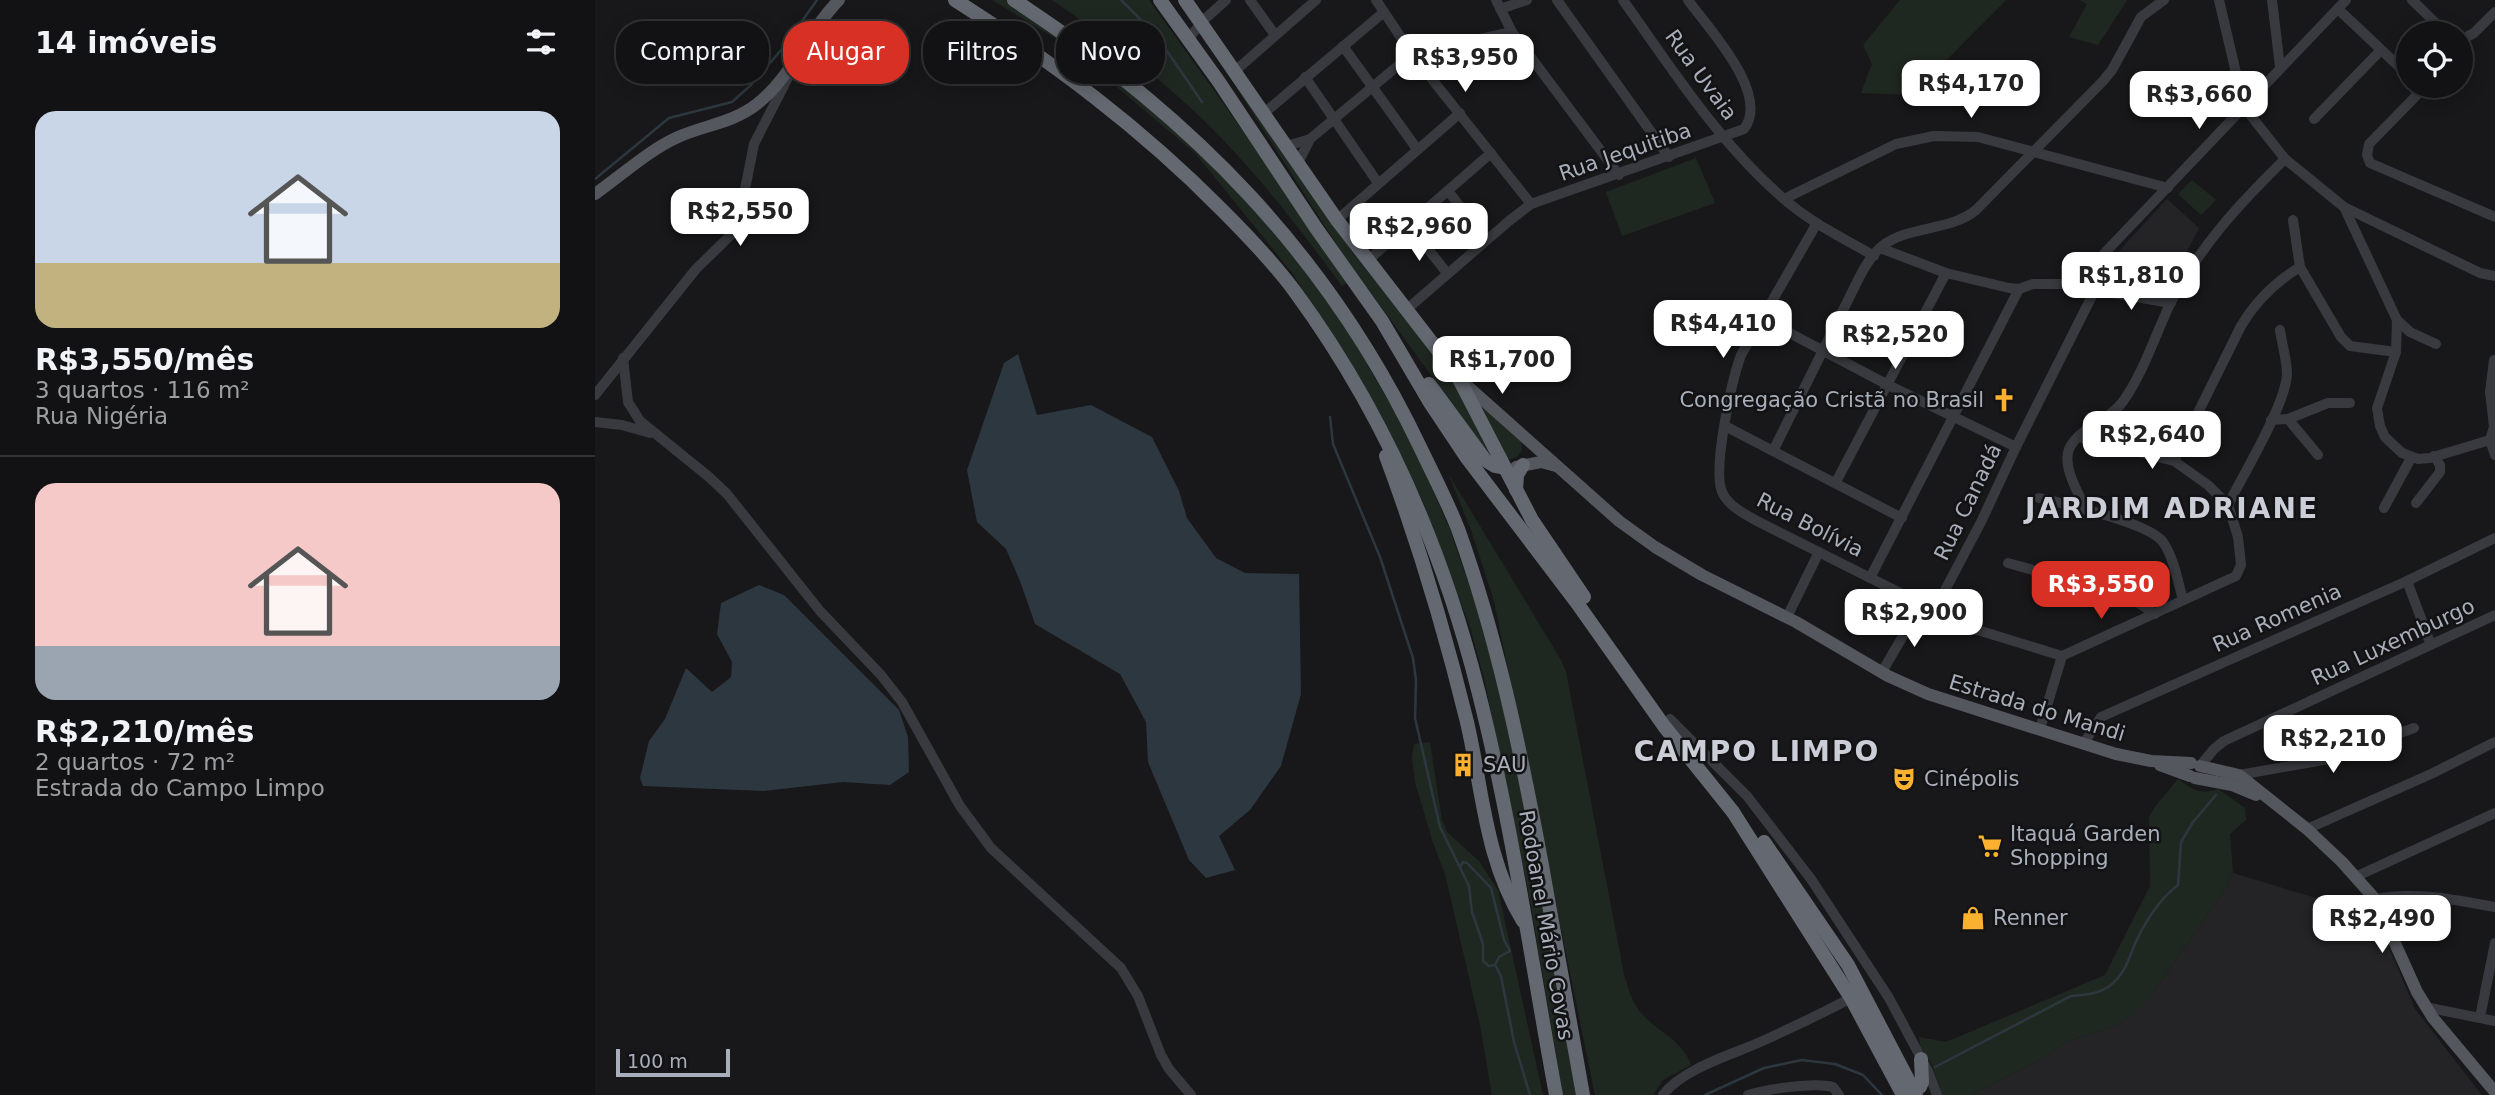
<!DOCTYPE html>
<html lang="pt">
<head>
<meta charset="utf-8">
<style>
  :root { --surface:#121214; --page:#1f2022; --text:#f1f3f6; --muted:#9c9ea0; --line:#313234; --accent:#d93025 }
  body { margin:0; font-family:"DejaVu Sans",sans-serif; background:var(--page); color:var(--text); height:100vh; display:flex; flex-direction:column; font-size:26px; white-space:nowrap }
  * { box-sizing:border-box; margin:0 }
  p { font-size:23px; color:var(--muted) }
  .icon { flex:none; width:38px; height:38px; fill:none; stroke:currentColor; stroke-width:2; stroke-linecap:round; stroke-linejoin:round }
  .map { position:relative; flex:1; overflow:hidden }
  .sheet { display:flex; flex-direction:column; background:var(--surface); width:595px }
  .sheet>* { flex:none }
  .top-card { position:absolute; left:21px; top:21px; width:665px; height:63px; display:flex; gap:14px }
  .controls { position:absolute; left:1801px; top:21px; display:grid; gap:14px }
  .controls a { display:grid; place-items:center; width:77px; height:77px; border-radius:50%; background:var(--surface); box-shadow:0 4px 18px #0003,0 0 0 2px var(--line); font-size:35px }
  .scale { position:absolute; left:21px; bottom:18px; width:114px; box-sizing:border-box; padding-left:7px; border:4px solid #a9afba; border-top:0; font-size:19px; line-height:24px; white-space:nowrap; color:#a9afba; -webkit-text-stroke:5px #131315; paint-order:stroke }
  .price { position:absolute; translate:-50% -60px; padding:0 16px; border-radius:14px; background:#fff; color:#222; font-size:23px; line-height:46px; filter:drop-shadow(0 2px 4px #0008) }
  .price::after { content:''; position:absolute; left:50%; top:42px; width:21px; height:16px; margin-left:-10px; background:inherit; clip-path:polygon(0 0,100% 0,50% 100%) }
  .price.active { background:var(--accent); color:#fff }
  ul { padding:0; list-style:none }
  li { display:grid; align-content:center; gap:14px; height:371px; padding:0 35px }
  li+li { border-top:2px solid var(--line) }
  li span { display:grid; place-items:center; height:217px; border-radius:21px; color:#555 }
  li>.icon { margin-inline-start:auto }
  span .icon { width:126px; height:126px; fill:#fffc; stroke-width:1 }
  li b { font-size:30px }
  h2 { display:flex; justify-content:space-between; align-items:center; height:84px; padding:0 35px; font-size:30px }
  .chip { padding:0 24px; border-radius:28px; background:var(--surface); box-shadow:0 4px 18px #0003,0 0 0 2px var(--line); font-size:24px; line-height:63px }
  .chip.active { background:var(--accent); color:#fff }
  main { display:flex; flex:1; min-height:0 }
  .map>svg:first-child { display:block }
  .built { fill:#242427 }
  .green { fill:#1f2820 }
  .water { fill:#2d373f }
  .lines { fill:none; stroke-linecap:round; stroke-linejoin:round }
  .stream { stroke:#2d373f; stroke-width:2.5 }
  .minor { stroke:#383a3f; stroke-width:10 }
  .major { stroke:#54575e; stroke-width:12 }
  .highway { stroke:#646870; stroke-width:14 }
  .labels { text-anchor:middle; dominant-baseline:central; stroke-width:5; stroke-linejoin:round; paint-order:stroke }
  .street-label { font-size:21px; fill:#a9afba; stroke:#131315 }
  .poi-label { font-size:21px; fill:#a9afba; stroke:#131315; text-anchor:start }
  .district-label { font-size:28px; font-weight:bold; letter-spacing:2px; fill:#cbced6; stroke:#131315 }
</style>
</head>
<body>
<main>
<section class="sheet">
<h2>14 imóveis<svg class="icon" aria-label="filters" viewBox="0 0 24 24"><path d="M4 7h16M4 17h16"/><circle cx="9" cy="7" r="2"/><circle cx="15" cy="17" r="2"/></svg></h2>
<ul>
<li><span style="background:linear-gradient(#c9d6e8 70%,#c2b280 0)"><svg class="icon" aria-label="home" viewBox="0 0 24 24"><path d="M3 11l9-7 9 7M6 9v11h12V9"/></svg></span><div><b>R$3,550/mês</b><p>3 quartos · 116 m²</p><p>Rua Nigéria</p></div></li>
<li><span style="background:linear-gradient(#f6c9c9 75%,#9aa5b1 0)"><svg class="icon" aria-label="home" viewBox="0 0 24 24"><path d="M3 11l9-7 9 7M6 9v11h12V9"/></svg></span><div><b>R$2,210/mês</b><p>2 quartos · 72 m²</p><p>Estrada do Campo Limpo</p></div></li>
</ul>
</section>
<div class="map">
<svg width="1900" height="1095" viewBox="0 0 1900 1095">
  <rect width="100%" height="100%" fill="#18181a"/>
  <g class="built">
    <path d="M1572 199 1604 228 1571 292 1500 284 1499 278Z"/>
    <path d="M1638 873 1741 904 1770 905 1784 924 1820 1009 1887 1095H1377L1448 1058 1472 1041 1513 1029 1531 1019 1555 997 1633 885Z"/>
  </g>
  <g class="green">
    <path d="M397 0H420L453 19 656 197 746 319 805 421 824 459 855 530 887 622 922 758 984 1095H968L935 900 889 678 875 627 829 504 788 418 698 274 600 153 473 46Z"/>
    <path d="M457 0H554L643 124 752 283 747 286C710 236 673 187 630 142 578 87 519 42 457 0Z"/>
    <path d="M1305 0H1411L1317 95 1266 93 1277 64 1268 45Z"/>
    <path d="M1484 0H1532L1503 45 1474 37 1492 4Z"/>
    <path d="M618 51 637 76 758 253 865 387 899 456 893 453 749 256Z"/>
    <path d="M1101 158 1120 203 1027 236 1011 192Z"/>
    <path d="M1597 180 1621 200 1606 215 1583 194Z"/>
    <path d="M885 404 926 442 927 450 922 457 913 460Z"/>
    <path d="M853 473 966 660 971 672 1029 974C1033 988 1037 1003 1047 1014 1063 1032 1088 1041 1096 1065L1068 1080 1058 1095H1000L899 601 876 530Z"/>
    <path d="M835 742 847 820 852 832 884 861 903 890 948 1095H897L885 1025 850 874 838 843 820 782 817 757 819 744Z"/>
    <path d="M1583 779C1598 790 1604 795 1623 789L1650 808 1651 820 1635 834 1638 873 1633 885 1555 997 1531 1019 1513 1029 1472 1041 1448 1058 1377 1095H1347L1337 1065 1325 1045 1324 1037 1351 1042 1510 975 1555 886 1554 818 1559 808Z"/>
  </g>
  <g class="water">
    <path d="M423 354 442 415 496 405 557 437 584 491 592 518 621 558 650 573 704 574 706 694 686 766 655 810 624 836 640 870 611 878 594 860 553 762 551 722 525 674 440 624 425 581 411 549 382 522 372 470 409 363Z"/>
    <path d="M164 585 189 595 304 710 313 737 314 772 295 785 248 782 169 791 48 786 45 778 54 741 70 719 91 668 117 692 136 677 137 662 122 634 126 603Z"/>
  </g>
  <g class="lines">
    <g class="stream">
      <path d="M526 0 561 35 607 102"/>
      <path d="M0 179 74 118 137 102 156 85 187 49 222 0"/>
      <path d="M735 417 738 444 785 557 818 658 821 680 820 718 845 827 874 886 877 912 888 944V961L894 966 900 965 906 976 919 1042 935 1095"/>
      <path d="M865 867 868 862 872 863 896 888 909 940 915 951 904 957 900 965"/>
      <path d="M1340 1067 1476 996C1489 995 1502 994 1513 987 1526 978 1532 965 1537 951 1546 928 1563 900 1583 885L1586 842 1598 822 1621 795"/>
      <path d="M1110 1095 1169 1068 1207 1060 1240 1064 1268 1075 1287 1095"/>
    </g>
    <g class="minor">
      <path d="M655 0 680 35"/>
      <path d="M781 0 817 54 936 204"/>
      <path d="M901 0 917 32 1024 175"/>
      <path d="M962 0 1074 157"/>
      <path d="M1028 0C1077 69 1124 143 1189 199 1215 222 1248 238 1279 256"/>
      <path d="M1624 0 1649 107 1690 159 1749 207 1802 320 1801 352 1782 408 1785 426 1790 437 1807 453 1823 459 1835 458 1895 440"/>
      <path d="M1677 0 1685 67"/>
      <path d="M1817 0 1851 33"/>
      <path d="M905 9 932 0"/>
      <path d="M1743 9 1813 75"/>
      <path d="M593 39 611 18 631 0"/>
      <path d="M1866 40 1879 33 1900 12"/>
      <path d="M748 46 822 149"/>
      <path d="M640 71 721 0"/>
      <path d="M710 77 783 183"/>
      <path d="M1821 86V96L1774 144 1772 155 1775 163 1900 217"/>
      <path d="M668 114 789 12"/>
      <path d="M1719 119 1786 50"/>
      <path d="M692 146 715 139"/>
      <path d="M703 163 715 139 817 54 917 32"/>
      <path d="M853 191 891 240"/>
      <path d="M1189 199 1301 144 1339 136 1383 137 1573 188"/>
      <path d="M1749 207 1885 273 1900 276"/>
      <path d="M742 220 865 113"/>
      <path d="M1698 220 1705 267 1746 337 1755 346 1801 352"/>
      <path d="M1222 223 1146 355C1137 380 1116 473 1128 494 1135 507 1150 514 1162 521L1373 627 1467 656"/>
      <path d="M814 225 852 273"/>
      <path d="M1285 248 1351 273 1414 288 1424 289 1438 284H1480L1500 290 1576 303"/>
      <path d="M772 261 896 153"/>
      <path d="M1480 284 1751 0"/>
      <path d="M811 310 914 221 936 204 1149 129C1176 94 1113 28 1093 0"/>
      <path d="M1168 319 1293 385 1421 447"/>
      <path d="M1802 320 1815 332 1841 344"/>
      <path d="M28 358 33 402 45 421 114 477 132 494 225 611 286 675 307 702 365 806 396 848 526 968 543 996 566 1055 574 1069 596 1095"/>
      <path d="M1899 360 1895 392 1899 427 1895 440 1900 455"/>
      <path d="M0 395 101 269 142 229 159 144 197 70"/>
      <path d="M1693 419 1723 455"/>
      <path d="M1676 420 1693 419 1733 403H1755"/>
      <path d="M0 422 27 425 55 433"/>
      <path d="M1130 426 1307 518"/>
      <path d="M1179 449C1202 403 1225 356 1248 310 1259 290 1269 261 1287 246 1314 225 1354 232 1381 210L1508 81 1517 70 1546 17 1569 0"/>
      <path d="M1579 461 1646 326C1661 301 1680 282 1705 267"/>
      <path d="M1241 482 1351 273"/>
      <path d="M1444 498C1470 504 1554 523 1568 542 1579 558 1583 582 1588 600"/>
      <path d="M1821 503 1845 472V465L1839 456"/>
      <path d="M1633 505C1648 475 1691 404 1692 374 1692 360 1687 345 1685 330"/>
      <path d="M1789 508 1816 458"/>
      <path d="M1491 510C1484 494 1467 467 1474 449 1484 427 1516 420 1529 400 1549 371 1560 336 1575 304 1605 246 1644 204 1690 159"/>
      <path d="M1413 563 1535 597 1560 614"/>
      <path d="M1275 578 1424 289"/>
      <path d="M1812 581 1836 645"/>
      <path d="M1339 611 1386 522 1421 447 1500 290"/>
      <path d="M1192 617 1224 552"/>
      <path d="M1287 672 1323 610 1329 606"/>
      <path d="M1075 719 1152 796 1216 879 1294 998 1333 1071 1342 1095"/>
      <path d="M1445 729 1467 656 1641 576 1646 565 1643 537 1633 505 1613 485 1579 461 1483 437"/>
      <path d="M1489 743 1506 717 1812 581 1900 538"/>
      <path d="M1605 766 1619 749 1629 741 1900 615"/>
      <path d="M1644 775 1734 759 1819 728"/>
      <path d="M1712 829 1836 774 1900 742"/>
      <path d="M1760 877 1900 813"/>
      <path d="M1780 899C1820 891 1860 900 1900 907"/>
      <path d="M1830 1007 1900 1021"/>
      <path d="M1885 1017 1900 943"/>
      <path d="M1068 1095C1086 1070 1135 1055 1163 1043 1194 1029 1226 1014 1256 998"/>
      <path d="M1153 1095C1172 1089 1219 1082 1238 1087L1244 1095"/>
    </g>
    <g class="major">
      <path d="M0 194C27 175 54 150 83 137 110 125 138 123 162 104 197 77 213 31 244 0"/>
      <path d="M869 383 1024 521 1060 547 1107 575 1201 622 1293 676 1333 694 1521 754 1556 761 1596 763"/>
      <path d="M921 467 946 462 961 466"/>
      <path d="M1565 765 1595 776"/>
      <path d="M1605 766 1644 775 1712 829 1747 862 1780 899 1822 992 1838 1018 1900 1092"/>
      <path d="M1600 778 1637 785 1661 795"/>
    </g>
    <g class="highway">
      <path d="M360 0C458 62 546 128 627 210 653 236 679 263 701 293 788 412 847 547 883 690 917 823 936 960 961 1095"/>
      <path d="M419 0C596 116 733 254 825 447 838 474 852 501 863 529 902 637 925 748 946 860 960 938 974 1017 988 1095"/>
      <path d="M565 0 624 82 721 228 787 321 834 401 872 458 982 603 1069 726 1138 812 1256 998 1308 1095"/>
      <path d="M590 0 742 220 862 375 937 520 989 597"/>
      <path d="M834 384 890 460 900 466 910 468"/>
      <path d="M791 456C823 542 850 632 872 722 888 791 890 859 928 921"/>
      <path d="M921 490 922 475 928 465"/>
      <path d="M1169 842 1253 965 1321 1095"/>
      <path d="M1310 1087 1318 1089 1325 1087 1327 1082 1326 1059"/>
    </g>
  </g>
  <defs>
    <g id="church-bare" transform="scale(1.89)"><path d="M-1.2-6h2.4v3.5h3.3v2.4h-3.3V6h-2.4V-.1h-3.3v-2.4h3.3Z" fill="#fbb12f" stroke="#131315" stroke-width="2.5" paint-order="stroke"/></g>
    <g id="building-bare" transform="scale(1.89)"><path d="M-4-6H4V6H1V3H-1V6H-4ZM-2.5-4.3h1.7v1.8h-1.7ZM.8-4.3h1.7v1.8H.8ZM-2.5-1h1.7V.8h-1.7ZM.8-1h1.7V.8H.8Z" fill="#fbb12f" stroke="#131315" stroke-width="2.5" paint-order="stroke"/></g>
    <g id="theatre-bare" transform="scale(1.89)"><path d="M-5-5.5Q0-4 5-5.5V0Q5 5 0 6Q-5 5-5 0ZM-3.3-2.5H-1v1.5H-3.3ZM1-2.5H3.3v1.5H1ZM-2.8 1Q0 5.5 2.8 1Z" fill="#fbb12f" stroke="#131315" stroke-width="2.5" paint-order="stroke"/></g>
    <g id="supermarket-bare" transform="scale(1.89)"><path d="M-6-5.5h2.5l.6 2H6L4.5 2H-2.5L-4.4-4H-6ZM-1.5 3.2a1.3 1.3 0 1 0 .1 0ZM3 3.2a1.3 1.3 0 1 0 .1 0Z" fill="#fbb12f" stroke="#131315" stroke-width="2.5" paint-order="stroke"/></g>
    <g id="shop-bare" transform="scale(1.89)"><path d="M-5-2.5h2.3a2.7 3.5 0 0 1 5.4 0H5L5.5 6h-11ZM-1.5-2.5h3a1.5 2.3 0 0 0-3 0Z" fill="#fbb12f" stroke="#131315" stroke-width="2.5" paint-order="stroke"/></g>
  </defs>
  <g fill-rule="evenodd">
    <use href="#church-bare" x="1409" y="400"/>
    <use href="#building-bare" x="868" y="765"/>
    <use href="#theatre-bare" x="1309" y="779"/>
    <use href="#supermarket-bare" x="1395" y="846"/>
    <use href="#shop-bare" x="1378" y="918"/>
  </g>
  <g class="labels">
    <g class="street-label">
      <text transform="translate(1106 75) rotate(54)">Rua Uvaia</text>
      <text transform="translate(1030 152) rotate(-19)">Rua Jequitiba</text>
      <text transform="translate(1373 502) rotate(-64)">Rua Canadá</text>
      <text transform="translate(1215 525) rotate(27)">Rua Bolívia</text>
      <text transform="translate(1682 618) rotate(-24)">Rua Romenia</text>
      <text transform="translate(1798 642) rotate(-25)">Rua Luxemburgo</text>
      <text transform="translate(1442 708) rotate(17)">Estrada do Mandi</text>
      <text transform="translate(951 925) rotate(80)">Rodoanel Mário Covas</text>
    </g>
    <g class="poi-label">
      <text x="1389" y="400" text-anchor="end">Congregação Cristã no Brasil</text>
      <text x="888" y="765">SAU</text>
      <text x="1329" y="779">Cinépolis</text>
      <text x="1415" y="834">Itaquá Garden<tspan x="1415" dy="24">Shopping</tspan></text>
      <text x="1398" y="918">Renner</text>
    </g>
    <g class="district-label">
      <text x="1577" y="508">JARDIM ADRIANE</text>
      <text x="1162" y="751">CAMPO LIMPO</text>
    </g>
  </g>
</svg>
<div class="controls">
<a><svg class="icon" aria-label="locate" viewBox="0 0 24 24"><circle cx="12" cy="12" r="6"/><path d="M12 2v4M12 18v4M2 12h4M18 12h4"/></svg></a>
</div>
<div class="scale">100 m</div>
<b class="price" style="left:870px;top:94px">R$3,950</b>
<b class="price" style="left:1376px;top:120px">R$4,170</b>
<b class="price" style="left:1604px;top:131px">R$3,660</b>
<b class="price" style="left:145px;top:248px">R$2,550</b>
<b class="price" style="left:824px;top:263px">R$2,960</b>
<b class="price" style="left:1536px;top:312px">R$1,810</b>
<b class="price" style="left:1128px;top:360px">R$4,410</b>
<b class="price" style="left:1300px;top:371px">R$2,520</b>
<b class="price" style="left:907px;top:396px">R$1,700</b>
<b class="price" style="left:1557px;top:471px">R$2,640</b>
<b class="price active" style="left:1506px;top:621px">R$3,550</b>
<b class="price" style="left:1319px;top:649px">R$2,900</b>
<b class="price" style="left:1738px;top:775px">R$2,210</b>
<b class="price" style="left:1787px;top:955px">R$2,490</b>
<div class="top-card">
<a class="chip">Comprar</a>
<a class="chip active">Alugar</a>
<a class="chip">Filtros</a>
<a class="chip">Novo</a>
</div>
</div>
</main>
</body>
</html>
